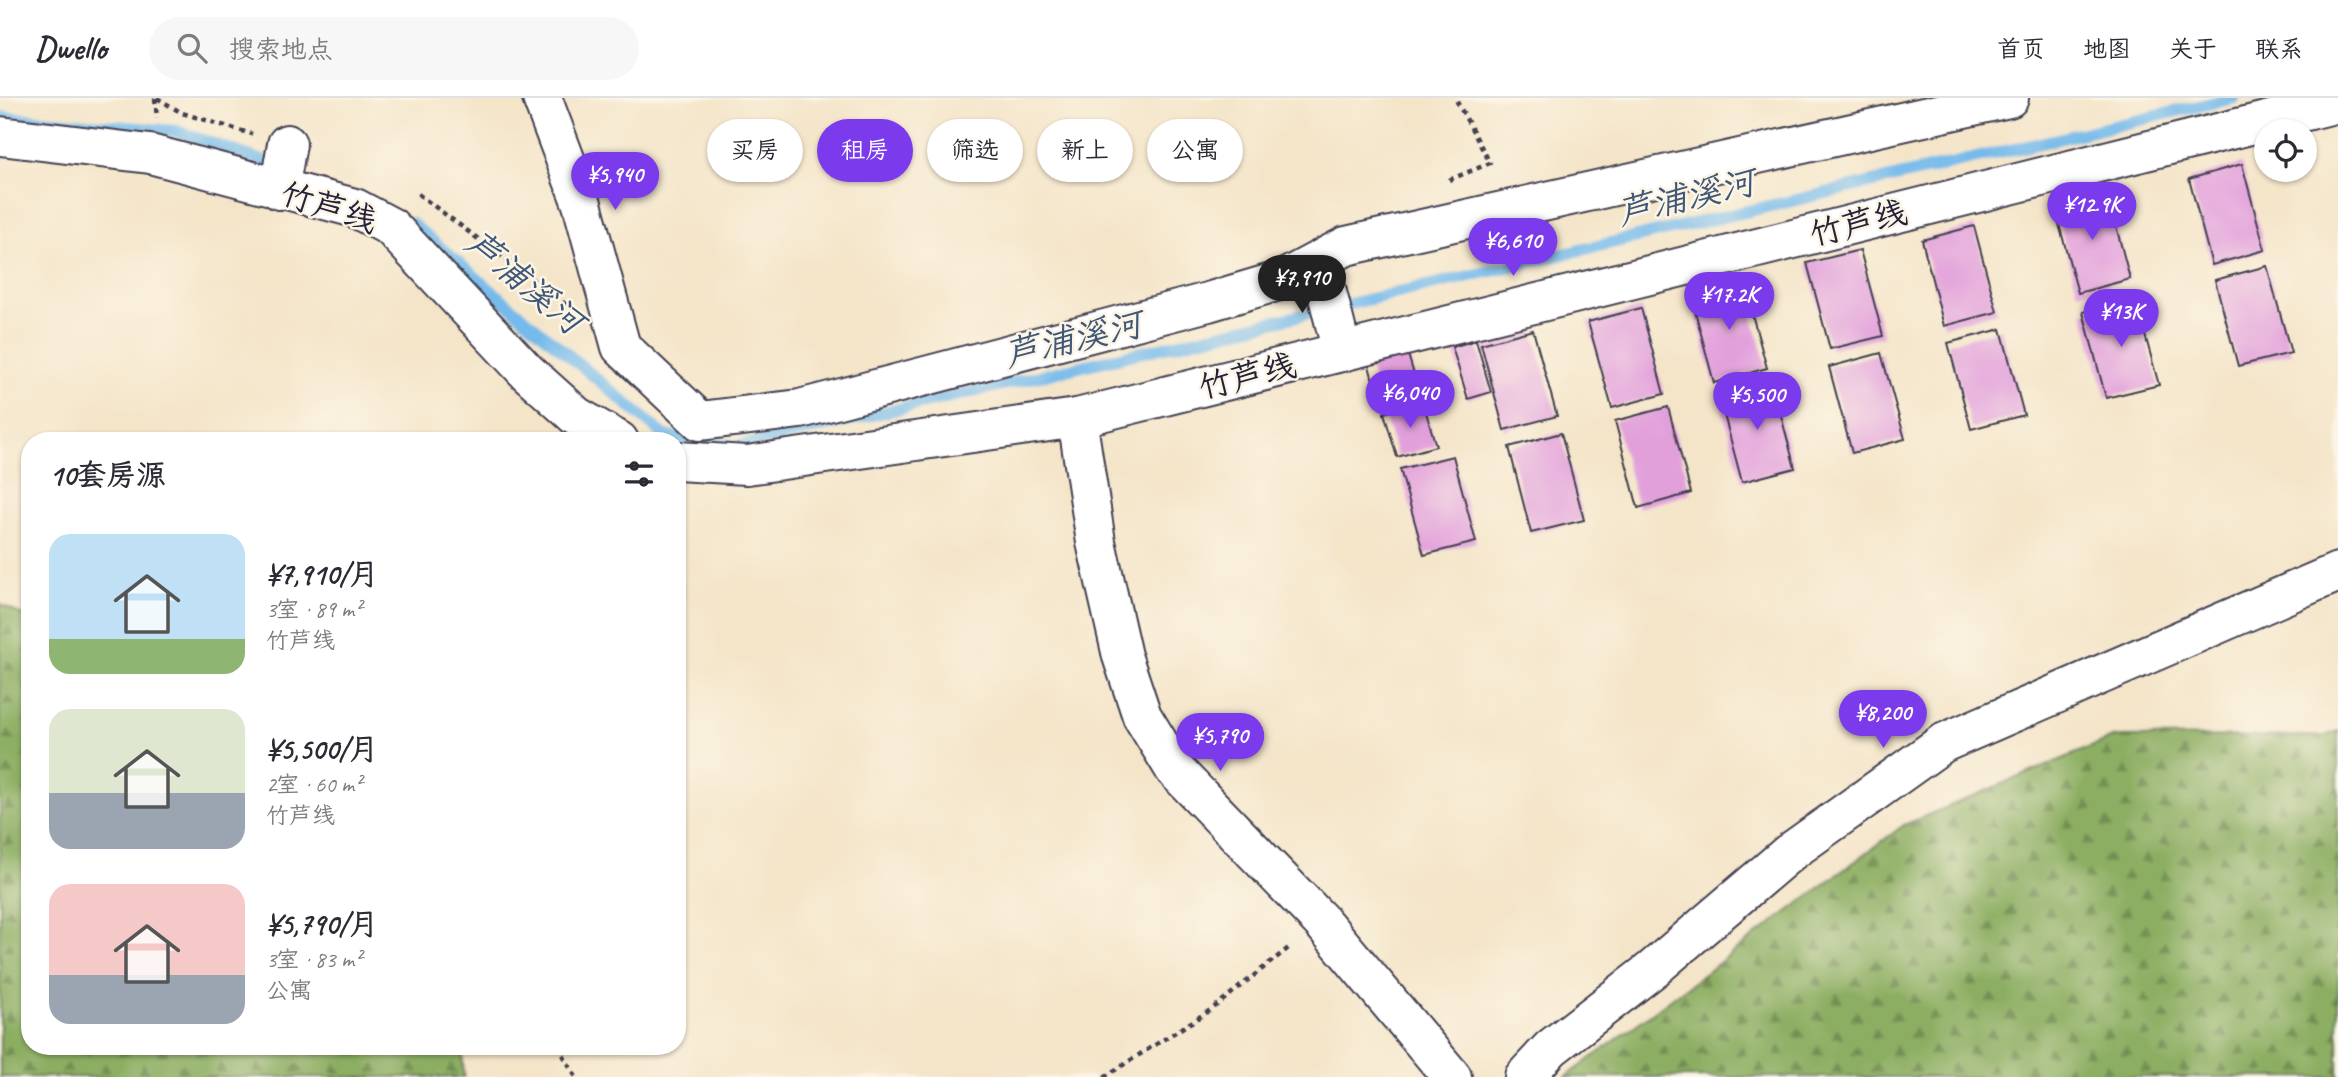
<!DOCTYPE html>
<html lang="zh">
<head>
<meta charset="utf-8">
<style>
  :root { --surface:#fff; --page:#f7f7f7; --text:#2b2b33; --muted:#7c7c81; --line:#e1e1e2; --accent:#7c3aed }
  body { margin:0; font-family:Caveat,"LXGW WenKai TC",sans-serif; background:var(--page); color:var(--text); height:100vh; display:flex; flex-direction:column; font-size:26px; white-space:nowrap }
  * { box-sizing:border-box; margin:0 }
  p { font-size:23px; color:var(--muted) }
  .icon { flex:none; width:38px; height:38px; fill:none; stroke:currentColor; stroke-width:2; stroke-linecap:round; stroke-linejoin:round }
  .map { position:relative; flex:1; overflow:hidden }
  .sheet { position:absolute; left:21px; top:334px; width:665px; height:623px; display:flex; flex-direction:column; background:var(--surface); border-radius:28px; box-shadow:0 2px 5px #0004 }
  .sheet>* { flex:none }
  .banner { position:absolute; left:707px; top:21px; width:665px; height:63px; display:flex; gap:14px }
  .buttons { position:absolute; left:2254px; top:21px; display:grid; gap:14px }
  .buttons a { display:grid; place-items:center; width:63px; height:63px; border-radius:50%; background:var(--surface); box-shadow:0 2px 5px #0004; font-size:35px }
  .price { position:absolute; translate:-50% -60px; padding:0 16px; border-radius:24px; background:var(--accent); color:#fff; font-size:23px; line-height:46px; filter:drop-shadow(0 2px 4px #0008) }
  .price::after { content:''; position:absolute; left:50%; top:42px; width:21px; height:16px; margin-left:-10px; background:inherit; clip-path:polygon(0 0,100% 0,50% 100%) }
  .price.current { background:#222; color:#fff }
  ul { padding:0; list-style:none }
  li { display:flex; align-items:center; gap:21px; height:175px; padding:0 28px }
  li span { display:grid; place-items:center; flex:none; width:196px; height:140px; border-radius:21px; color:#555 }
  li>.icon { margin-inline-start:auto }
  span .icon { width:84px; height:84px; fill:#fffc; stroke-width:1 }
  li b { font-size:30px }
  h2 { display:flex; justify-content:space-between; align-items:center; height:84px; padding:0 28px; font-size:30px }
  .tag { padding:0 24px; border-radius:32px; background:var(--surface); box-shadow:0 2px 5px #0004; font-size:24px; line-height:63px }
  .tag.current { background:var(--accent); color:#fff }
  header { display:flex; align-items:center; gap:42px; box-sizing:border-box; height:98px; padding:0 35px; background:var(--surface); border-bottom:2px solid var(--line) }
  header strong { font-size:33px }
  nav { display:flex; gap:38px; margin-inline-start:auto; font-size:24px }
  .search { width:490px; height:63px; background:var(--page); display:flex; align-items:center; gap:18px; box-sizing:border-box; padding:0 24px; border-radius:38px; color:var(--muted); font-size:26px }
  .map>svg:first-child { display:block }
  .forest { fill:url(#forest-firs); stroke:#57684e; stroke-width:2 }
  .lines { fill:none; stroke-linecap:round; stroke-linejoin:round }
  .stream { stroke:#74baeb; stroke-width:12 }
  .building { fill:#e2a0db }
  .street-casing { stroke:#423f50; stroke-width:42 }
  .secondary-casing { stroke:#423f50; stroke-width:42 }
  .path { stroke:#423f50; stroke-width:4.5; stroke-dasharray:5 5; stroke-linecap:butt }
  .street { stroke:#fff; stroke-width:38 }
  .secondary { stroke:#fff; stroke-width:38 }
  .labels { text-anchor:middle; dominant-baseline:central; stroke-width:5; stroke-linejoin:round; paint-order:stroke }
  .street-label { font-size:33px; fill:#22223b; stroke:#fcf5e5 }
  .water-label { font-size:35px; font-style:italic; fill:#3f5779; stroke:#fcf5e5 }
</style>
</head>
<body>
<header>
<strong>Dwello</strong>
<div class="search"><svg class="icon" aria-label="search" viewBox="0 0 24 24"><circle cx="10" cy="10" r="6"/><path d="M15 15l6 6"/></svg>搜索地点</div>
<nav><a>首页</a><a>地图</a><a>关于</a><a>联系</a></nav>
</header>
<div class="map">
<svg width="2338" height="979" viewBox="0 0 2338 979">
  <defs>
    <pattern id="forest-firs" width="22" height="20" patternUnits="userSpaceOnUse" patternTransform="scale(1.75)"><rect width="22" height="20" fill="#8cae62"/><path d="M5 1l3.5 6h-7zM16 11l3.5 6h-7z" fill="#728d52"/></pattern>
  </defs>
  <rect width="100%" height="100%" fill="#fcf5e5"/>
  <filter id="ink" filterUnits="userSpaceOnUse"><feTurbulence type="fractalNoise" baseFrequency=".0143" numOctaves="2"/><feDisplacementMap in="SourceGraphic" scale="14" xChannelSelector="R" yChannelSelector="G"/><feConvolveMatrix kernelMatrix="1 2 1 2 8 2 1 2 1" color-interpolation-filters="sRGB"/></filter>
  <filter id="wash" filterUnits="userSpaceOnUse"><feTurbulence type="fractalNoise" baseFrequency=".00686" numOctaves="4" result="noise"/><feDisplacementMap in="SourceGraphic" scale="28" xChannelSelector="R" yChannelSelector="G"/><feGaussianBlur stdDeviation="1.57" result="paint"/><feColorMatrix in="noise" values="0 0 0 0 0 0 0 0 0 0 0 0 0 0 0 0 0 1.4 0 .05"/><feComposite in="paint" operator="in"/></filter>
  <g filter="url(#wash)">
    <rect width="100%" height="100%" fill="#f4e5c9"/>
    <g class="forest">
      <path d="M0 506 30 521V948L462 949 464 979H0Z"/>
      <path d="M2338 633V979H1566L1904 727 2115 639 2325 638Z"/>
    </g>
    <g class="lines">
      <g class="stream">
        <path d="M0 19 176 33 280 69"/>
        <path d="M411 125 665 338 739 348 2234 0"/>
      </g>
    </g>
    <g id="blocks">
      <g class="building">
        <path d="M2242 66 2265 152 2212 167 2189 81Z"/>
        <path d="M2107 94 2130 181 2078 195 2054 108Z"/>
        <path d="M1974 128 1997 214 1944 228 1922 142Z"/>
        <path d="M1860 152 1883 238 1830 251 1807 165Z"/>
        <path d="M2267 168 2291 255 2238 268 2215 182Z"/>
        <path d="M1743 184 1767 270 1714 285 1691 198Z"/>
        <path d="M2135 201 2159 287 2106 300 2083 214Z"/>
        <path d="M1641 210 1664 296 1612 310 1588 224Z"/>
        <path d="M2001 231 2024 317 1971 331 1948 245Z"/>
        <path d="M1533 232 1557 318 1504 332 1481 246Z"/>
        <path d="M1476 242 1491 294 1468 301 1452 249Z"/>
        <path d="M1407 253 1420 297 1380 308 1368 264Z"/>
        <path d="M1881 255 1905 341 1852 355 1829 269Z"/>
        <path d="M1772 284 1795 370 1742 384 1719 298Z"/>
        <path d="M1423 304 1436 348 1397 359 1384 315Z"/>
        <path d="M1668 309 1691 395 1638 410 1615 323Z"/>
        <path d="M1561 335 1584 422 1531 435 1509 349Z"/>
        <path d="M1453 358 1476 444 1424 457 1400 371Z"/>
      </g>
    </g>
  </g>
  <g filter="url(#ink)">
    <use href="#blocks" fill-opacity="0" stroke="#423f50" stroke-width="2"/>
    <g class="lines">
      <g class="street-casing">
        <g id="street">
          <path d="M542 0 582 106 621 249 700 323 800 311 1208 204 1282 182 1346 148 2009 0"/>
          <path d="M279 92 287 46"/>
          <path d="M1319 163 1342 254"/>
          <path d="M1077 320 1096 444 1122 558 1142 618 1175 672 1322 824 1452 979"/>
          <path d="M1524 979 1551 950 1653 871 1789 755 1943 645 2338 474"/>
        </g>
      </g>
      <g class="secondary-casing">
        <g id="secondary">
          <path d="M0 38 150 56 355 110 391 129 527 274 576 318 619 343"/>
          <path d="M677 363 747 367 1077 320 2338 5"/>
        </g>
      </g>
      <g class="path">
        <path d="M155 0 157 20"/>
        <path d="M157 0 182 15 252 36"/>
        <path d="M1449 82 1490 65 1455 0"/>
        <path d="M418 96 568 208"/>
        <path d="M558 948 576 979"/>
        <path d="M1104 979 1212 911 1291 848"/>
      </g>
      <use href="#street" class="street"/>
      <use href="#secondary" class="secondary"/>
    </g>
  </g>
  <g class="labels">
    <g class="street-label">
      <text transform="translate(329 109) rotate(18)">竹芦线</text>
      <text transform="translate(1858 125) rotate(-14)">竹芦线</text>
      <text transform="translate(1247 278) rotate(-14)">竹芦线</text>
    </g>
    <g class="water-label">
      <text transform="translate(1686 99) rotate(-13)">芦浦溪河</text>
      <text transform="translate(525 184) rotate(40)">芦浦溪河</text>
      <text transform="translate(1073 241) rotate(-13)">芦浦溪河</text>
    </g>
  </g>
</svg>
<div class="buttons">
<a><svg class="icon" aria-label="locate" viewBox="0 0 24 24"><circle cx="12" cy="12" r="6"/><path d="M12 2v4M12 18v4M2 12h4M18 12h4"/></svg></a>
</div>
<b class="price" style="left:615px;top:114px">¥5,940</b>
<b class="price" style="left:2092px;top:144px">¥12.9K</b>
<b class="price" style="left:1513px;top:180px">¥6,610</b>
<b class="price current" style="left:1302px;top:217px">¥7,910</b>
<b class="price" style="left:1729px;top:234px">¥17.2K</b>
<b class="price" style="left:2121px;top:251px">¥13K</b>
<b class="price" style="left:1410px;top:332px">¥6,040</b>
<b class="price" style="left:1757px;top:334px">¥5,500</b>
<b class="price" style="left:1883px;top:652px">¥8,200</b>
<b class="price" style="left:1220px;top:675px">¥5,790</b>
<div class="banner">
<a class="tag">买房</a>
<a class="tag current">租房</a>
<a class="tag">筛选</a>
<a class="tag">新上</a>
<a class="tag">公寓</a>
</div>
<section class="sheet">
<h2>10套房源<svg class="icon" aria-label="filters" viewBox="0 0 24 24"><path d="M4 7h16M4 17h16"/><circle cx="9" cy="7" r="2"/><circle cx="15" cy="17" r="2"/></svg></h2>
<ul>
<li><span style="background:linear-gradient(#bfe0f5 75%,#8fb573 0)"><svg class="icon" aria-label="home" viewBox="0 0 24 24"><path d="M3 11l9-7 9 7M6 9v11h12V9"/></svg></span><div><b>¥7,910/月</b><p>3室 · 89 m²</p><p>竹芦线</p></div></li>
<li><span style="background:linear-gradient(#dfe7d0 60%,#9aa5b1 0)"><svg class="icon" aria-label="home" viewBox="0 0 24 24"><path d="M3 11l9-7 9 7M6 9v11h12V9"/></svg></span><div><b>¥5,500/月</b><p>2室 · 60 m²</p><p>竹芦线</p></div></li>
<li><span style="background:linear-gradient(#f6c9c9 65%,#9aa5b1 0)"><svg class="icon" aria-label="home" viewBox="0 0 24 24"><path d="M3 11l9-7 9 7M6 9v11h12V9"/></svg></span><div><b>¥5,790/月</b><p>3室 · 83 m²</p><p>公寓</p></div></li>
</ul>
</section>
</div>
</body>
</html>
